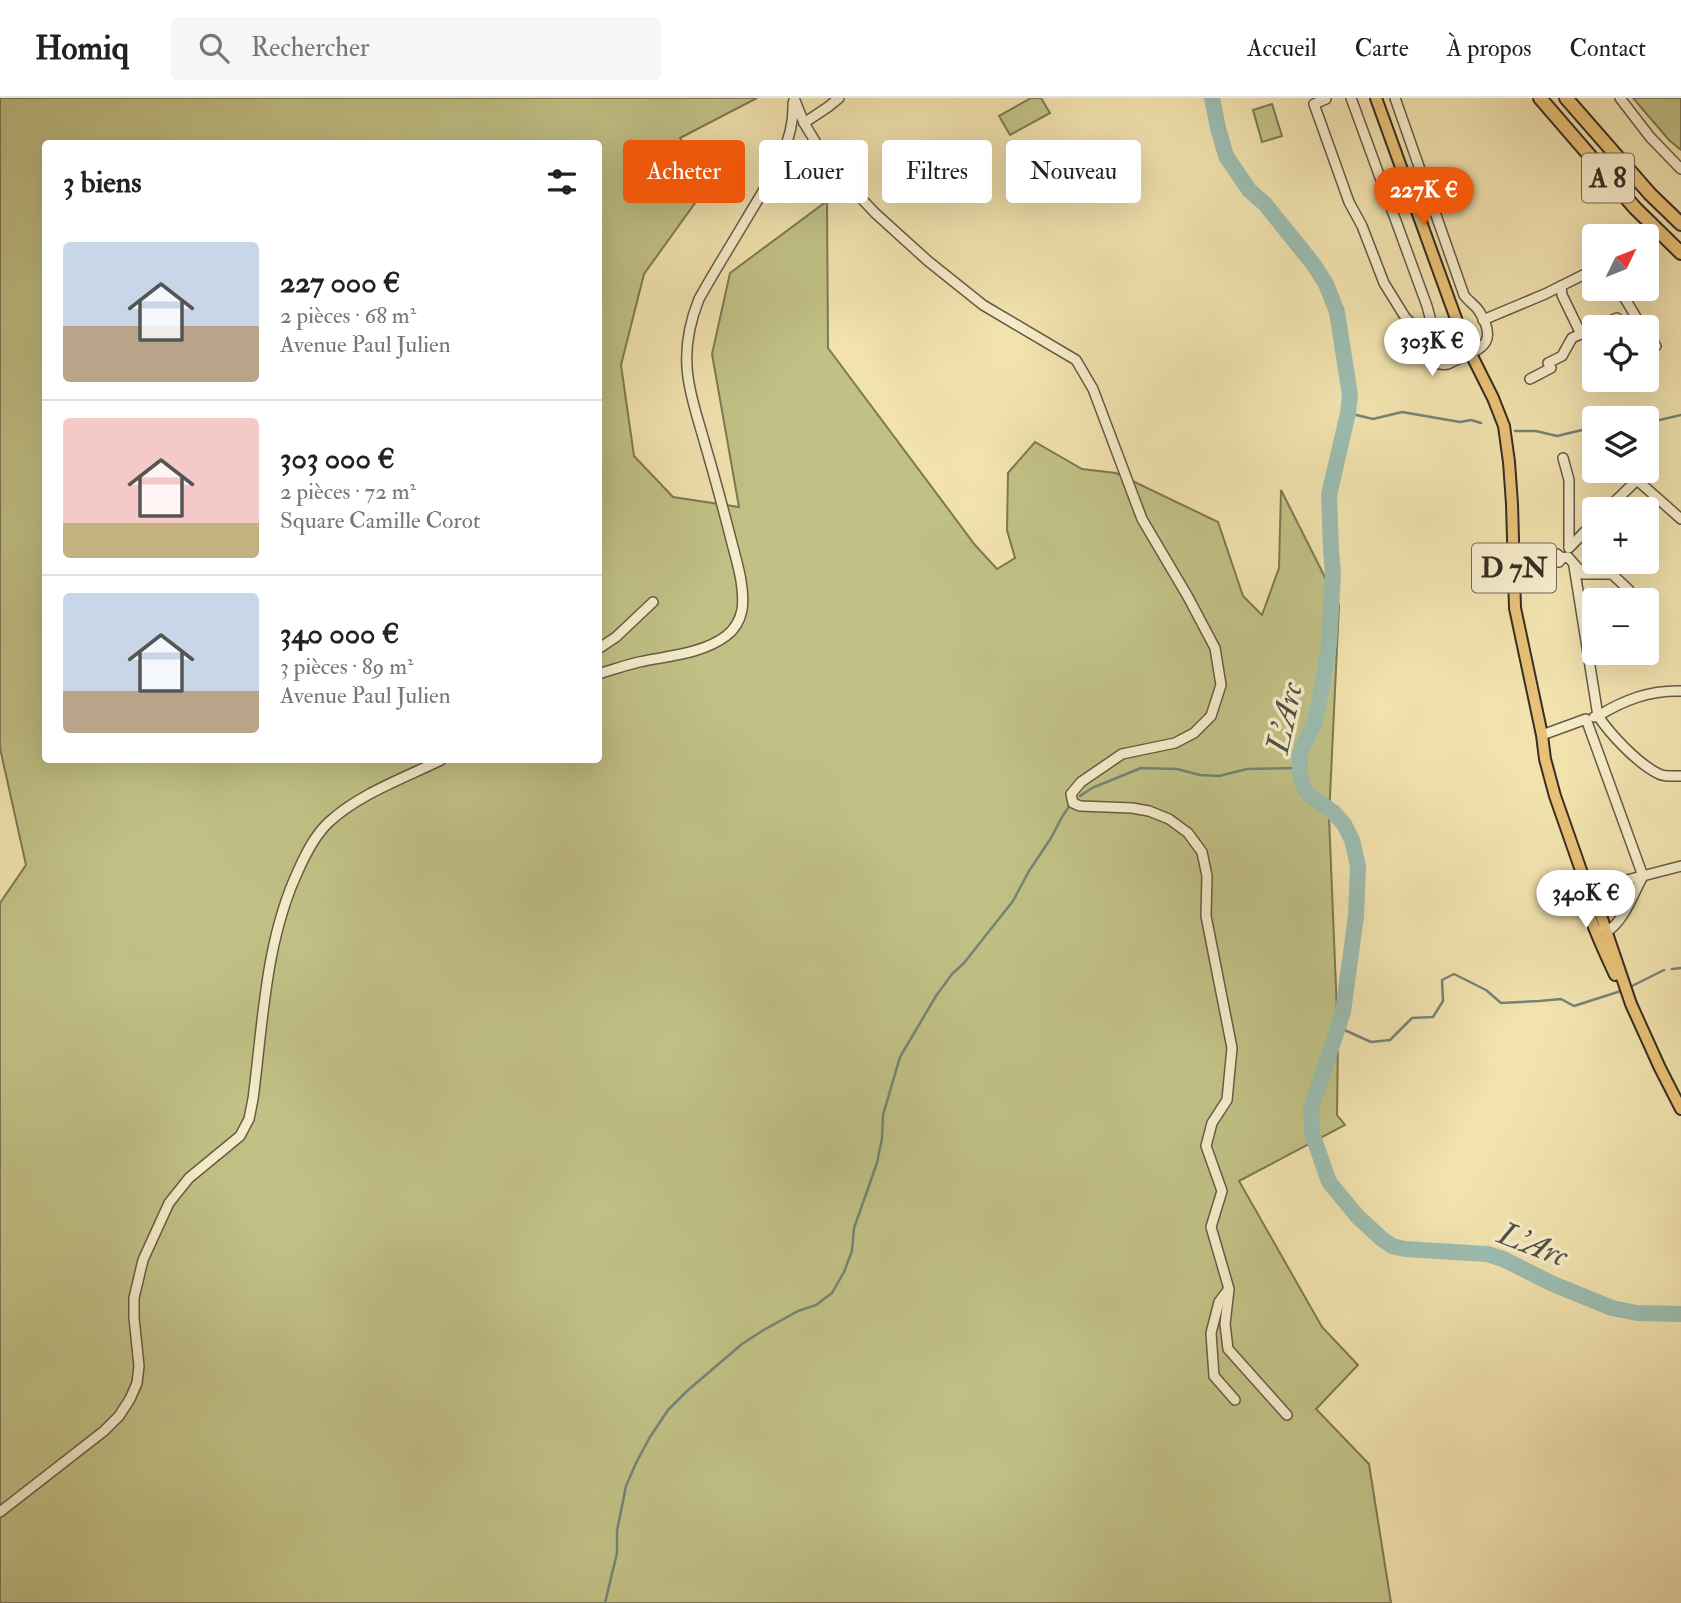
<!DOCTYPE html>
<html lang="fr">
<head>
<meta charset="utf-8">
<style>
  :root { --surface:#fff; --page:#f6f6f6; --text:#222; --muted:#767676; --line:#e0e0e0; --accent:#ea580c }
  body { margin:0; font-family:"IM FELL Double Pica",serif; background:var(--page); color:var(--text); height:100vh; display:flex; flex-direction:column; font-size:26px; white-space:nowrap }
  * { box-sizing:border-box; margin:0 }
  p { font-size:23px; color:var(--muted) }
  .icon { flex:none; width:38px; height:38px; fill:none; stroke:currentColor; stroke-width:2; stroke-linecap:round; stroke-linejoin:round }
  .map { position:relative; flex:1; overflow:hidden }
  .drawer { position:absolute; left:42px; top:42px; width:560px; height:623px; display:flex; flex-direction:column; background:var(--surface); border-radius:7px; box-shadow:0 7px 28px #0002 }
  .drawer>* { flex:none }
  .guide { position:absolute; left:623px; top:42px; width:665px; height:63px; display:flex; gap:14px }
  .needle { width:46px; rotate:47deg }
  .buttons { position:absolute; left:1582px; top:126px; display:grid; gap:14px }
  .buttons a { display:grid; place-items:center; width:77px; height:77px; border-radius:7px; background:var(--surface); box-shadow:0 7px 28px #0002; font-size:35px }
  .price { position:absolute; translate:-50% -60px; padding:0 16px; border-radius:24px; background:#fff; color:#222; font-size:23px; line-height:46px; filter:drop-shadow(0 2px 4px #0008) }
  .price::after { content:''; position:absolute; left:50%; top:42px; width:21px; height:16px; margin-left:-10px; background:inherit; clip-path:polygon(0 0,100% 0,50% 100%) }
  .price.current { background:var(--accent); color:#fff }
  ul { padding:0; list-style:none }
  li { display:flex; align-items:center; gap:21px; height:175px; padding:0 21px }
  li+li { border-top:2px solid var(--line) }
  li span { display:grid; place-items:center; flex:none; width:196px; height:140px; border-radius:7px; color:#555 }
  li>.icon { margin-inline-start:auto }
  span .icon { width:84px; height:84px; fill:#fffc; stroke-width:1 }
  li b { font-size:30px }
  h2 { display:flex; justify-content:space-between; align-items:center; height:84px; padding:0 21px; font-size:30px }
  .tag { padding:0 24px; border-radius:7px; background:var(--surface); box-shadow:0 7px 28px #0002; font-size:24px; line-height:63px }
  .tag.current { background:var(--accent); color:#fff }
  header { display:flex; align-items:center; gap:42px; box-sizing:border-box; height:98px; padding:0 35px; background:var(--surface); border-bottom:2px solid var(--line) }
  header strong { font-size:33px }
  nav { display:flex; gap:38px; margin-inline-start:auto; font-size:24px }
  .search { width:490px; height:63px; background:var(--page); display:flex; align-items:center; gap:18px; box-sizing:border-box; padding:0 24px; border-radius:7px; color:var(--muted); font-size:26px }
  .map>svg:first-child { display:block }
  .green { fill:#c1c185; stroke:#7d7854; stroke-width:2; fill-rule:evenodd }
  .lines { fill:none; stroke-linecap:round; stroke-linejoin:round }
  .stream { stroke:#748478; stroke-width:2.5 }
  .river { stroke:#9cbdb1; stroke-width:16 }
  .minor-casing { stroke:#675b46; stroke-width:12 }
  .major-casing { stroke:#392e23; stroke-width:14 }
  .highway-casing { stroke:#392e23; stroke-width:16 }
  .minor { stroke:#f6ecca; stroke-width:9 }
  .major { stroke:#e8c177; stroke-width:10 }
  .highway { stroke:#e8c177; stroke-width:12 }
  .labels { text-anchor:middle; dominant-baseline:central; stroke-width:7; stroke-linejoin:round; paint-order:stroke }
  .shield { fill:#f6ecca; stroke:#726755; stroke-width:2 }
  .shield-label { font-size:28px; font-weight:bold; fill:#392e23 }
  .water-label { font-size:32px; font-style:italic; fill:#525246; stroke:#f6ecca }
</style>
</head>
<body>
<header>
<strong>Homiq</strong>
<div class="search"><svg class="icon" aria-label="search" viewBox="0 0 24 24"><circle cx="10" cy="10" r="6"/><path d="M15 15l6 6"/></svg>Rechercher</div>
<nav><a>Accueil</a><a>Carte</a><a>À propos</a><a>Contact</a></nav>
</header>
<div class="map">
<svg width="1681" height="1505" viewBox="0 0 1681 1505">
  <rect width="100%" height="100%" fill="#f1e2ae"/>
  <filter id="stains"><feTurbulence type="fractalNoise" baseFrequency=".00286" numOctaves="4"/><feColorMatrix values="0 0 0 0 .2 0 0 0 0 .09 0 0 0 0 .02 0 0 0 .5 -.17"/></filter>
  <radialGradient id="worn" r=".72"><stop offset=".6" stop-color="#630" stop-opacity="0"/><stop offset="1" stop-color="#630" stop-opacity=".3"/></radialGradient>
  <g class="green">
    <path d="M0 0H757L680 40 708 87 644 176 621 267 634 358 673 399 739 409 712 256 730 175 827 103 828 250 975 447 997 471 1015 460 1007 432 1008 375 1035 344 1082 371 1116 375 1218 424 1243 498 1262 517 1279 470 1281 392 1339 507 1329 719 1338 939 1337 1017 1345 1027 1239 1083 1322 1229 1358 1267 1316 1311 1369 1366 1391 1505H0V805L26 767 0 650ZM46 46H598V662H46Z"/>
    <path d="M1031 0H1041L1050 15 1010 37 999 18Z"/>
    <path d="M1633 0H1681V52L1669 42Z"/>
    <path d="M1272 6 1282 38 1262 44 1253 12Z"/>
  </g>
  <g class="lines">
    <g class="stream">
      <path d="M1348 315 1373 321 1402 314 1460 324 1471 322 1481 325"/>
      <path d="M1647 325 1681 317"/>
      <path d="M1515 333H1536L1557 338 1582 332 1594 333"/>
      <path d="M1080 698 1092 690 1141 670 1177 671 1200 677 1219 678 1247 671 1300 670"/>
      <path d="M1672 871 1681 870"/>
      <path d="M1630 889 1664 872"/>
      <path d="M1338 929 1371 944 1390 942 1412 920 1433 919 1443 903 1442 882 1454 876 1486 892 1501 905 1539 903 1561 901 1574 908 1624 892"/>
      <path d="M605 1505 617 1455V1433L626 1388 636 1365 650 1339 668 1312 687 1293 742 1246 762 1233 798 1213 816 1207 832 1195 844 1174 852 1153 854 1130 877 1065 882 1040 883 1017 900 959 936 898 952 876 964 865 1013 803 1029 773 1051 740 1062 719 1068 710 1070 704"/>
    </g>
    <path class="river" d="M1212 0 1218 30 1226 58 1249 92 1265 106 1314 167 1326 186 1337 214 1350 297 1348 315 1329 397 1331 452 1333 476 1329 546 1321 594 1315 623 1300 655V677L1303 688 1310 698 1333 714 1344 726 1352 742 1358 768 1356 818 1343 914 1311 1011 1312 1035 1329 1084 1358 1119 1382 1141 1392 1148 1405 1151 1487 1156 1503 1161 1553 1186 1612 1210 1637 1215 1681 1216"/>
    <g class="minor-casing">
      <g id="minor">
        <path d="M794 0 804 25 818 48 845 83 875 115 928 163 983 207 1076 262 1093 291 1142 421 1188 499 1215 550 1221 587 1211 618 1194 635 1175 645 1122 656 1081 684 1071 696 1073 705 1080 708 1132 710 1149 713 1169 721 1188 735 1202 754 1207 778 1206 818 1232 950 1227 1002 1212 1025 1206 1048 1222 1093 1211 1129 1229 1191 1225 1226 1228 1251 1287 1317"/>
        <path d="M1325 0 1326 1 1314 6 1349 104 1362 128 1384 185 1405 219 1425 240"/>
        <path d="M1351 0 1427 208 1432 227 1425 240"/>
        <path d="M1395 0 1464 197C1468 203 1475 207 1479 213 1502 250 1475 252 1448 266 1431 269 1426 255 1425 240"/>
        <path d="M1620 0 1650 39 1681 71"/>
        <path d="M804 25 828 9 839 0"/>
        <path d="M1561 188 1562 197 1581 236 1594 230"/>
        <path d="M1614 191 1624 199 1642 229"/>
        <path d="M1483 222 1545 196 1585 176 1594 175"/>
        <path d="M1596 229 1617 220"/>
        <path d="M1647 236 1656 248"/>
        <path d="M1530 281 1551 270 1548 265 1562 258 1572 240 1581 236"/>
        <path d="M1563 360 1569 382V449"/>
        <path d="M1607 411 1637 382 1681 421"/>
        <path d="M1569 450 1594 424"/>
        <path d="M1513 456H1557L1562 460 1559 464 1514 466"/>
        <path d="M1562 460 1568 459 1583 476H1612L1629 492 1632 502"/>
        <path d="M1574 468 1598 618 1594 619"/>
        <path d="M598 551 616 539 653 504"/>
        <path d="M598 576C612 572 626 567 639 564 667 558 702 556 726 538 734 532 740 522 742 512 745 491 738 468 733 449 724 414 715 380 705 346 699 324 691 302 688 279 684 251 689 226 699 201 714 174 731 147 747 120 767 86 795 47 793 5"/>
        <path d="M1681 593C1650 592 1624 602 1598 618 1611 637 1638 666 1659 676 1665 679 1674 678 1681 678"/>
        <path d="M1542 637 1586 621 1643 778C1633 796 1625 821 1608 833L1603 831"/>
        <path d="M1610 785 1614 798 1626 811"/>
        <path d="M1592 791 1681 768"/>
        <path d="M1228 1192 1219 1204 1211 1235 1214 1278 1235 1302"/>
        <path d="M0 1414 104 1333 119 1318 130 1301 137 1285 139 1268 134 1220V1200L143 1162 169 1105 189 1080 240 1038 249 1021 253 1001C263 925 265 844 298 773 306 755 315 737 329 724 359 696 404 680 441 662"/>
      </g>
    </g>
    <g class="major-casing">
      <g id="major">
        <path d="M1376 0 1463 240 1493 300 1504 328 1509 364 1512 406 1515 510 1542 637 1545 661 1555 698 1583 778 1592 791 1631 906 1660 970 1681 1011"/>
        <path d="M1583 778C1582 810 1602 848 1615 877"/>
      </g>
    </g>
    <g class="highway-casing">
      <g id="highway">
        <path d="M1540 0 1635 110 1681 155"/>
        <path d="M1566 0 1650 96 1681 126"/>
      </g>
    </g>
    <use href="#minor" class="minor"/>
    <use href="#major" class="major"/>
    <use href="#highway" class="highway"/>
  </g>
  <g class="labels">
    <g class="shield">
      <rect x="1582" y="55.5" width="52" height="49" rx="5"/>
      <rect x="1472" y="445.5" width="84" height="49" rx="5"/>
    </g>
    <g class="shield-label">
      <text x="1608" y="80">A 8</text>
      <text x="1514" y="470">D 7N</text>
    </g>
    <g class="water-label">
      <text transform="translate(1285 620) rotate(-78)">L'Arc</text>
      <text transform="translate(1533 1147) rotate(21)">L'Arc</text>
    </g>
  </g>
  <rect width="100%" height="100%" filter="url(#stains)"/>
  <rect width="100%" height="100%" fill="url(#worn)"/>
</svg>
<div class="buttons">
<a><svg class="needle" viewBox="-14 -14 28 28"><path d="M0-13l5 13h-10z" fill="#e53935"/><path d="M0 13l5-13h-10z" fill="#767676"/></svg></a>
<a><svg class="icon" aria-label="locate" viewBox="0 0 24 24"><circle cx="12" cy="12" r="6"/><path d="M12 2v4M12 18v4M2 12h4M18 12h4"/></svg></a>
<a><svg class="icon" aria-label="layers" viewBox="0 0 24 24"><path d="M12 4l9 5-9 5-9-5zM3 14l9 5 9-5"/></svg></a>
<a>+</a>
<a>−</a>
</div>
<b class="price current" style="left:1424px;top:129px">227K €</b>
<b class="price" style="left:1432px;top:280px">303K €</b>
<b class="price" style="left:1586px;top:832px">340K €</b>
<div class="guide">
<a class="tag current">Acheter</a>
<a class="tag">Louer</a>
<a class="tag">Filtres</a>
<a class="tag">Nouveau</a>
</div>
<section class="drawer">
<h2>3 biens<svg class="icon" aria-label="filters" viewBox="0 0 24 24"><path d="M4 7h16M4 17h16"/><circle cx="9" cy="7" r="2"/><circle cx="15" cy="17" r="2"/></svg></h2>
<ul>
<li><span style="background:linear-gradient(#c9d6e8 60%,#b9a48a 0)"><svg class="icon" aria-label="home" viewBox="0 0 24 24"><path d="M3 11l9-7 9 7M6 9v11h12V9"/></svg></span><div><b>227 000 €</b><p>2 pièces · 68 m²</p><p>Avenue Paul Julien</p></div></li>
<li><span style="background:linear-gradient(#f6c9c9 75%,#c2b280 0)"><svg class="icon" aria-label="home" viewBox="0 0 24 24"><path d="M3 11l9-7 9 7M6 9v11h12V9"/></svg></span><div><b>303 000 €</b><p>2 pièces · 72 m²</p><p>Square Camille Corot</p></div></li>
<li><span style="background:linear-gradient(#c9d6e8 70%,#b9a48a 0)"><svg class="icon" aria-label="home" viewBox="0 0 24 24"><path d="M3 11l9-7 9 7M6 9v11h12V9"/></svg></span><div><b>340 000 €</b><p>3 pièces · 89 m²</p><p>Avenue Paul Julien</p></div></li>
</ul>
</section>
</div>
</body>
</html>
